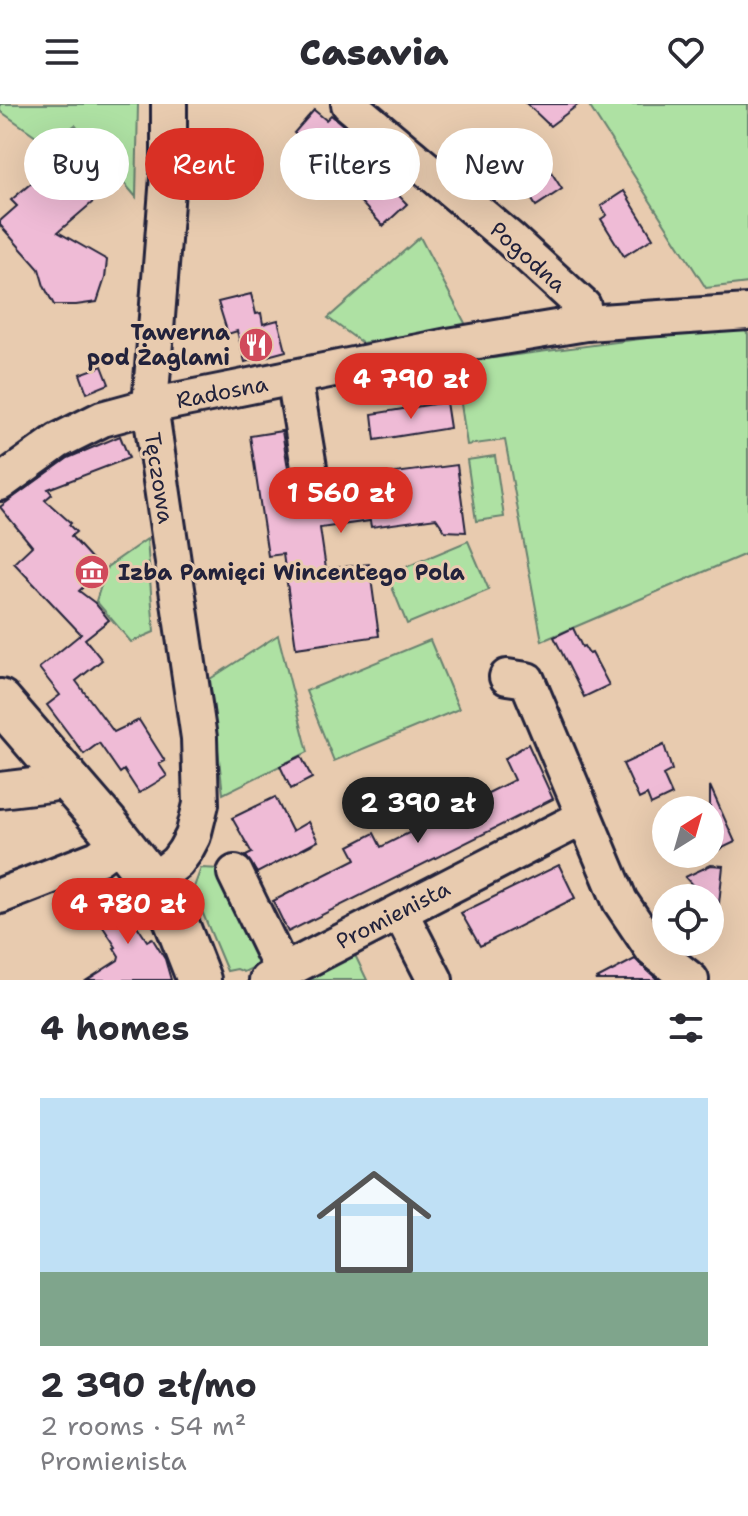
<!DOCTYPE html>
<html lang="en">
<head>
<meta charset="utf-8">
<style>
  :root { --surface:#fff; --page:#f2f2f3; --text:#2b2b33; --muted:#7c7c81; --accent:#d93025 }
  body { margin:0; font-family:"Shantell Sans",sans-serif; background:var(--page); color:var(--text); height:100vh; display:flex; flex-direction:column; font-size:30px; white-space:nowrap }
  * { box-sizing:border-box; margin:0 }
  p { font-size:26px; color:var(--muted) }
  .icon { flex:none; width:44px; height:44px; fill:none; stroke:currentColor; stroke-width:2; stroke-linecap:round; stroke-linejoin:round }
  .map { position:relative; height:876px; overflow:hidden }
  .drawer { display:flex; flex-direction:column; background:var(--surface); flex:1 }
  .drawer>* { flex:none }
  .guide { position:absolute; left:24px; top:24px; width:700px; height:72px; display:flex; gap:16px }
  .needle { width:52px; rotate:37deg }
  .buttons { position:absolute; left:652px; top:692px; display:grid; gap:16px }
  .buttons a { display:grid; place-items:center; width:72px; height:72px; border-radius:50%; background:var(--surface); box-shadow:0 8px 32px #0002; font-size:40px }
  .price { position:absolute; translate:-50% -68px; padding:0 18px; border-radius:28px; background:var(--accent); color:#fff; font-size:26px; line-height:52px; filter:drop-shadow(0 2px 4px #0008) }
  .price::after { content:''; position:absolute; left:50%; top:48px; width:24px; height:18px; margin-left:-12px; background:inherit; clip-path:polygon(0 0,100% 0,50% 100%) }
  .price.current { background:#222; color:#fff }
  ul { padding:0; list-style:none }
  li { display:grid; align-content:center; gap:16px; height:424px; padding:0 40px }
  li span { display:grid; place-items:center; height:248px; border-radius:0px; color:#555 }
  li>.icon { margin-inline-start:auto }
  span .icon { width:144px; height:144px; fill:#fffc; stroke-width:1 }
  li b { font-size:34px }
  h2 { display:flex; justify-content:space-between; align-items:center; height:96px; padding:0 40px; font-size:34px }
  .tag { padding:0 28px; border-radius:36px; background:var(--surface); box-shadow:0 8px 32px #0002; font-size:28px; line-height:72px }
  .tag.current { background:var(--accent); color:#fff }
  header { display:flex; justify-content:space-between; align-items:center; height:104px; padding:0 40px; background:var(--surface); font-size:36px; font-weight:800 }
  .map>svg:first-child { display:block }
  .green { fill:#aee1a3; stroke:#68826f; stroke-width:2 }
  .building { fill:#efbbd6; stroke:#22223b; stroke-width:2 }
  .lines { fill:none; stroke-linecap:round; stroke-linejoin:round }
  .minor-casing { stroke:#22223b; stroke-width:40 }
  .major-casing { stroke:#22223b; stroke-width:48 }
  .minor { stroke:#e8cbaf; stroke-width:34 }
  .major { stroke:#e8cbaf; stroke-width:42 }
  .labels { text-anchor:middle; dominant-baseline:central; stroke-width:6; stroke-linejoin:round; paint-order:stroke }
  .street-label { font-size:22px; fill:#22223b; stroke:#e8cbaf }
  .poi-label { font-size:22px; font-weight:bold; fill:#22223b; stroke:#e8cbaf; text-anchor:end }
</style>
</head>
<body>
<header><svg class="icon" aria-label="menu" viewBox="0 0 24 24"><path d="M4 6h16M4 12h16M4 18h16"/></svg>Casavia<svg class="icon" aria-label="heart" viewBox="0 0 24 24"><path d="M12 20l-8-8c-3-5 5-10 8-4 3-6 11-1 8 4z"/></svg></header>
<div class="map">
<svg width="748" height="876" viewBox="0 0 748 876">
  <rect width="100%" height="100%" fill="#e8cbaf"/>
  <filter id="ink" filterUnits="userSpaceOnUse"><feTurbulence type="fractalNoise" baseFrequency=".0125" numOctaves="2"/><feDisplacementMap in="SourceGraphic" scale="16" xChannelSelector="R" yChannelSelector="G"/><feConvolveMatrix kernelMatrix="1 2 1 2 8 2 1 2 1" color-interpolation-filters="sRGB"/></filter>
  <g filter="url(#ink)">
    <g class="green">
      <path d="M0 0H138L136 93 75 21 49 41 0 7Z"/>
      <path d="M588 0H748V179L706 184Z"/>
      <path d="M420 133 466 221 362 239 328 214Z"/>
      <path d="M740 222 748 230V449L542 537 505 336 467 341 455 259Z"/>
      <path d="M495 352 504 413 476 417 467 356Z"/>
      <path d="M147 435 154 528 131 538 96 497 107 463Z"/>
      <path d="M468 437 489 486 407 520 387 471Z"/>
      <path d="M278 531 308 648 223 690 210 575Z"/>
      <path d="M430 536 459 605 334 657 306 587Z"/>
      <path d="M201 764 222 765 273 854 244 868 237 865 227 867 193 786Z"/>
      <path d="M355 851 367 876H309Z"/>
    </g>
    <g class="building">
      <path d="M527 0H579L550 22Z"/>
      <path d="M314 6 326 16 331 11 344 22 340 28 351 38 310 83 284 61 304 38 294 29Z"/>
      <path d="M78 51 108 85 58 128 107 156 105 174 97 198 76 201H54L44 182 39 165 0 121V117L17 102 11 96 35 76 41 83Z"/>
      <path d="M542 54 562 85 536 102 516 71Z"/>
      <path d="M380 72 407 100 383 122 357 94Z"/>
      <path d="M624 87 653 134 624 152 601 115 607 111 601 102Z"/>
      <path d="M251 190 256 210 261 209 263 220 278 216 286 247 245 258 237 227 228 230 218 198Z"/>
      <path d="M102 262 109 280 87 289 80 270Z"/>
      <path d="M446 298 450 324 375 336 372 310Z"/>
      <path d="M282 327 291 383H312L331 377 330 369 348 366 349 375 457 361 466 428 445 427 436 414 371 423 370 417 320 424 326 465 369 460 379 532 296 544 283 450 268 452 250 332Z"/>
      <path d="M120 332 129 354 48 385 52 390 45 396 71 419 69 421 76 428 71 432 102 466 79 487 95 499 109 516 85 535 102 556 76 577 114 628 139 616 165 657 159 660 167 672 139 689 124 666 120 669 99 639 84 650 47 601 60 591 39 564 81 530 14 459 32 442 0 403 68 354Z"/>
      <path d="M573 524 582 543 584 542 589 550 592 549 609 581 584 593 554 533Z"/>
      <path d="M528 640 553 695 288 828 273 797 356 755 349 742 374 729 381 743 514 676 504 655Z"/>
      <path d="M664 641 672 666 663 671 672 691 651 701 647 691 639 695 623 660Z"/>
      <path d="M301 652 312 674 291 685 280 662Z"/>
      <path d="M710 682 735 738 710 750Z"/>
      <path d="M275 693 292 727 308 718 318 737 257 769 246 752 252 749 232 714Z"/>
      <path d="M559 761 575 794 480 842 461 809Z"/>
      <path d="M711 761 723 762 718 809 710 800V794H704L685 773Z"/>
      <path d="M114 787 147 837 152 834 165 855 171 876H87L118 856 119 852 114 844 116 843 90 803Z"/>
      <path d="M635 855 658 876H595Z"/>
    </g>
    <g class="lines">
      <g class="minor-casing">
        <g id="minor">
          <path d="M349 0 510 135 583 202 586 219"/>
          <path d="M294 273 309 363"/>
          <path d="M0 379 58 337 102 315 150 302 448 242 586 219 748 208"/>
          <path d="M507 573 527 576 620 797 653 846 691 876"/>
          <path d="M0 686 50 680 63 669"/>
          <path d="M235 769 283 868"/>
          <path d="M152 778 177 758 185 747 193 732 201 700 199 634 150 302 169 60V0"/>
          <path d="M0 792 98 754 121 737"/>
          <path d="M400 808 435 876"/>
          <path d="M267 876 584 713"/>
        </g>
      </g>
      <g class="major-casing">
        <path id="major" d="M0 597 107 721 152 778 172 807 199 876"/>
      </g>
      <use href="#minor" class="minor"/>
      <use href="#major" class="major"/>
    </g>
  </g>
  <defs>
    <g id="restaurant-disc" transform="scale(1.8)"><circle r="9.5" fill="#d1495b" stroke="#e8cbaf"/><path d="M-5-6h1v4h1v-4h1v4h1v-4h1v5L-1.5 .5V6h-2V.5L-5-1ZM5-6V6H3V1.5H1.5Q1.5-4 5-6Z" fill="#fff"/></g>
    <g id="museum-disc" transform="scale(1.8)"><circle r="9.5" fill="#d1495b" stroke="#e8cbaf"/><path d="M0-6L6-3V-2H-6V-3ZM-5-1h2V3h-2ZM-1-1h2V3h-2ZM3-1h2V3H3ZM-6 4H6V6H-6Z" fill="#fff"/></g>
  </defs>
  <g fill-rule="evenodd">
    <use href="#restaurant-disc" x="256" y="241"/>
    <use href="#museum-disc" x="92" y="468"/>
  </g>
  <g class="labels">
    <g class="street-label">
      <text transform="translate(528 153) rotate(42)">Pogodna</text>
      <text transform="translate(222 288) rotate(-11)">Radosna</text>
      <text transform="translate(159 374) rotate(81)">Tęczowa</text>
      <text transform="translate(393 811) rotate(-27)">Promienista</text>
    </g>
    <g class="poi-label">
      <text x="230" y="228">Tawerna<tspan x="230" dy="25">pod Żaglami</tspan></text>
      <text x="118" y="468" text-anchor="start">Izba Pamięci Wincentego Pola</text>
    </g>
  </g>
</svg>
<div class="buttons">
<a><svg class="needle" viewBox="-14 -14 28 28"><path d="M0-13l5 13h-10z" fill="#e53935"/><path d="M0 13l5-13h-10z" fill="#7c7c81"/></svg></a>
<a><svg class="icon" aria-label="locate" viewBox="0 0 24 24"><circle cx="12" cy="12" r="6"/><path d="M12 2v4M12 18v4M2 12h4M18 12h4"/></svg></a>
</div>
<b class="price" style="left:411px;top:317px">4 790 zł</b>
<b class="price" style="left:341px;top:431px">1 560 zł</b>
<b class="price current" style="left:418px;top:741px">2 390 zł</b>
<b class="price" style="left:128px;top:842px">4 780 zł</b>
<div class="guide">
<a class="tag">Buy</a>
<a class="tag current">Rent</a>
<a class="tag">Filters</a>
<a class="tag">New</a>
</div>
</div>
<section class="drawer">
<h2>4 homes<svg class="icon" aria-label="filters" viewBox="0 0 24 24"><path d="M4 7h16M4 17h16"/><circle cx="9" cy="7" r="2"/><circle cx="15" cy="17" r="2"/></svg></h2>
<ul>
<li><span style="background:linear-gradient(#bfe0f5 70%,#7fa58c 0)"><svg class="icon" aria-label="home" viewBox="0 0 24 24"><path d="M3 11l9-7 9 7M6 9v11h12V9"/></svg></span><div><b>2 390 zł/mo</b><p>2 rooms · 54 m²</p><p>Promienista</p></div></li>
</ul>
</section>
</body>
</html>
